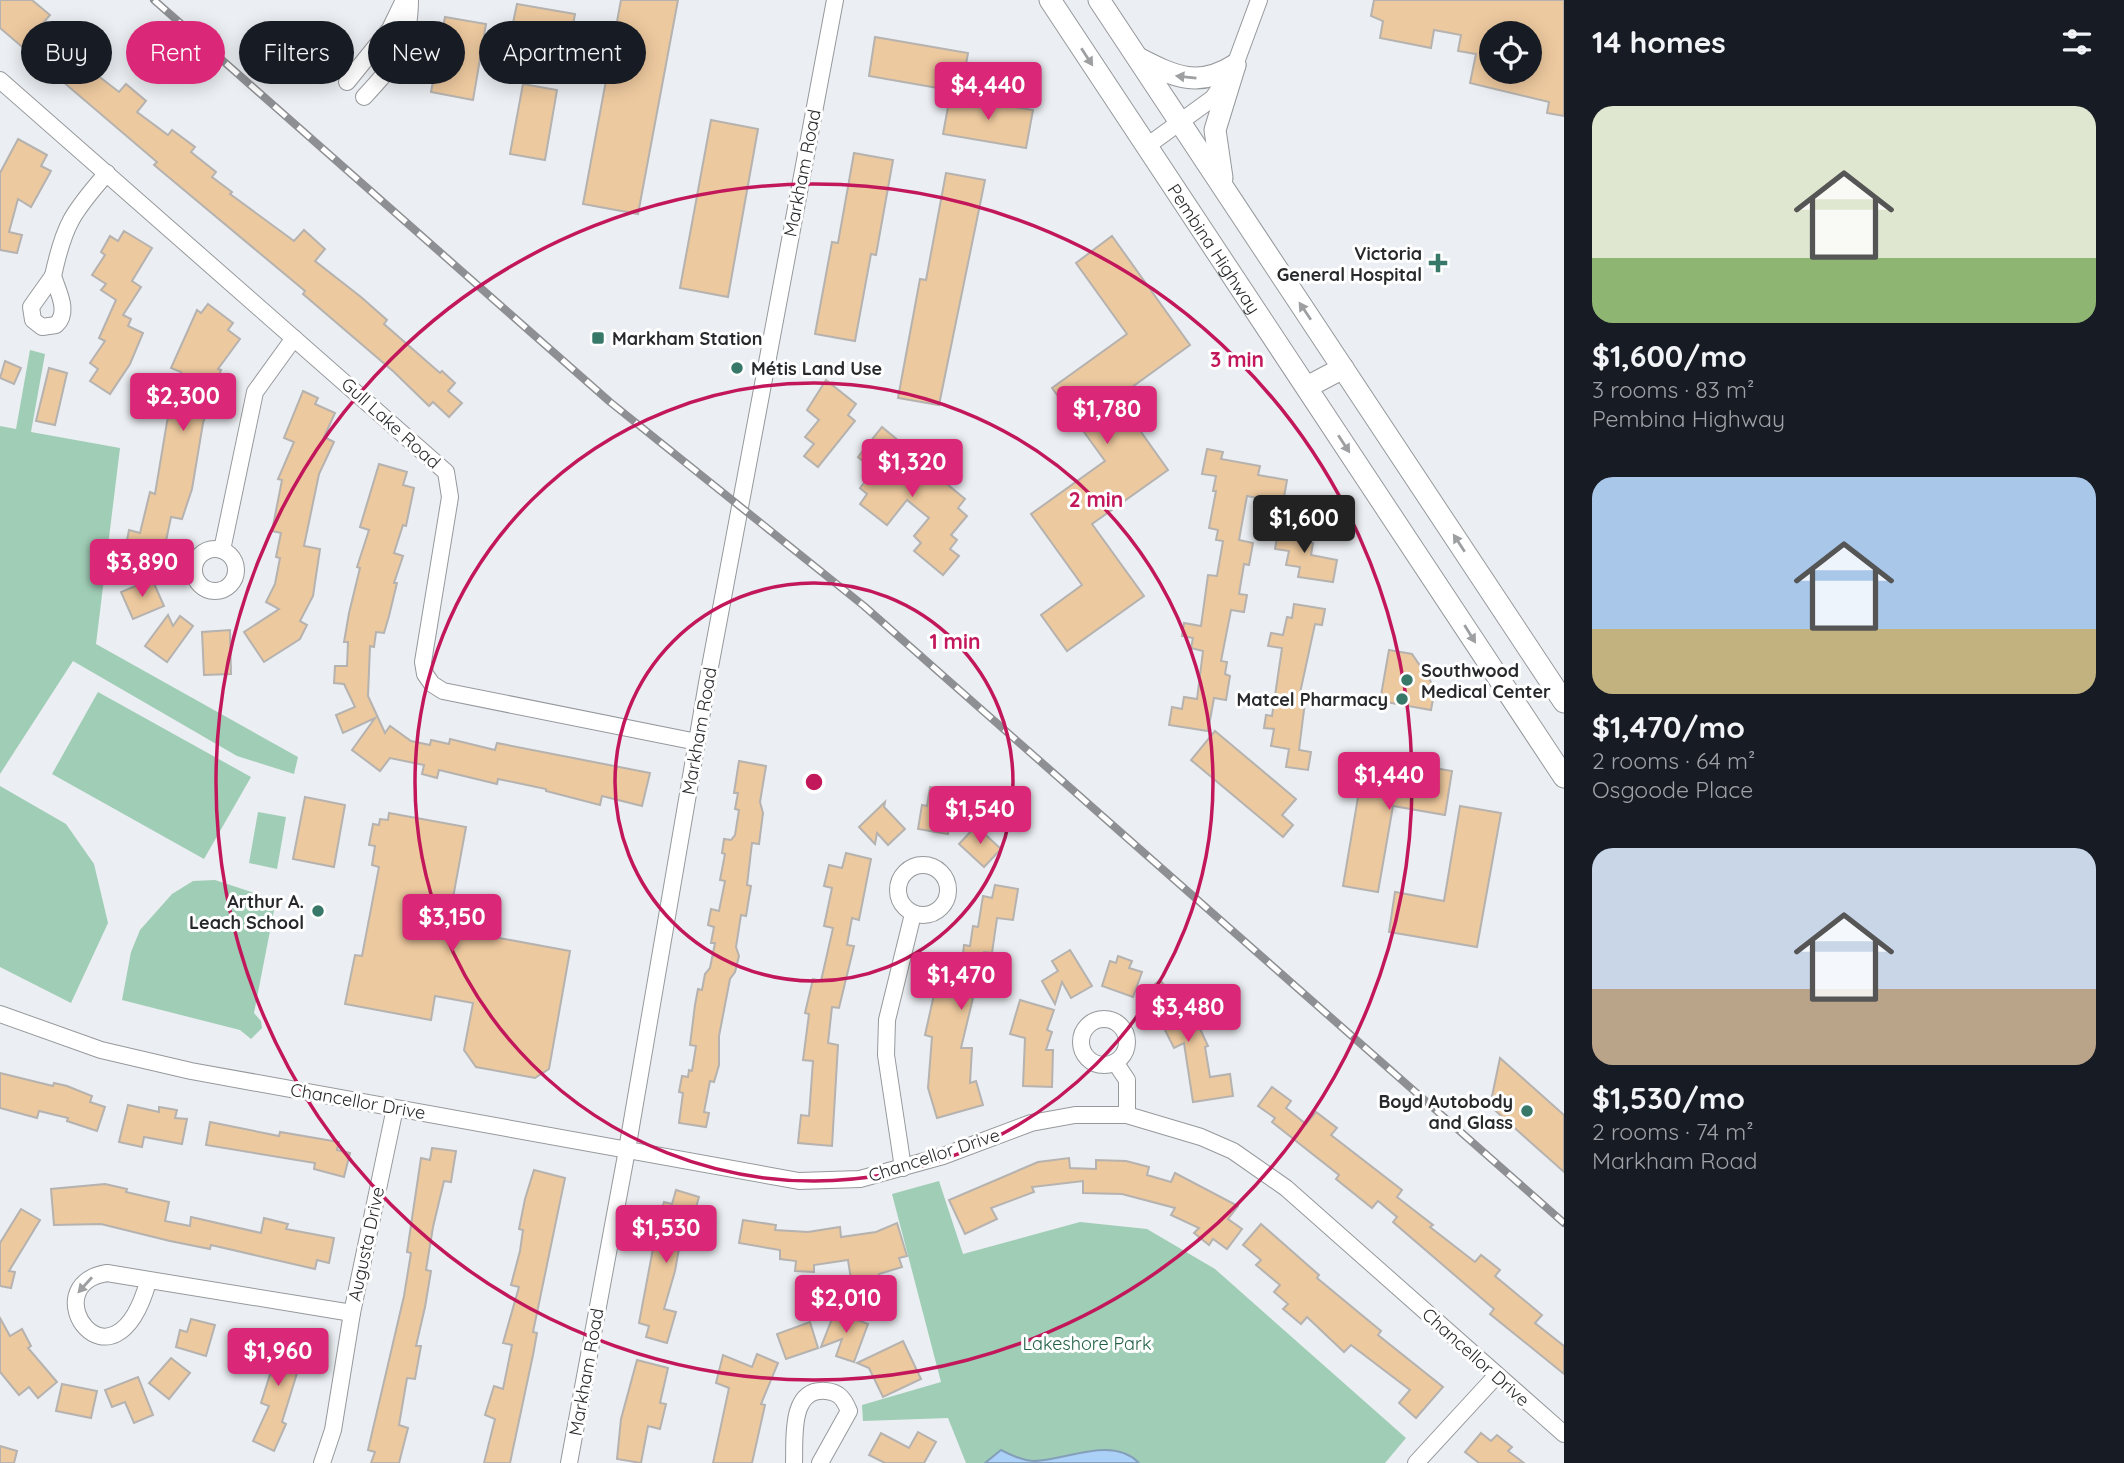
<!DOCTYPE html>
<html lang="en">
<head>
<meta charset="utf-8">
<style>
  :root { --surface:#171b24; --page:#20242c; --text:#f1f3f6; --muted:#9ea1a6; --accent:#db2777 }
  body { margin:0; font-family:Quicksand,sans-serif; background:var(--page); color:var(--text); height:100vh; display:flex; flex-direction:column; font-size:26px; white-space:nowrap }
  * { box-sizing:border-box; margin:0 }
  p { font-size:23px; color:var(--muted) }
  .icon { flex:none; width:38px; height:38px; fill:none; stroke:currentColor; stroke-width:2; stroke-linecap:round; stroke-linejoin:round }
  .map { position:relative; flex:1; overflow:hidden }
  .drawer { display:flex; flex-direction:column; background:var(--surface); width:560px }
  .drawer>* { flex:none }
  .banner { position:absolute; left:21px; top:21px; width:665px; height:63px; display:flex; gap:14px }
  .fabs { position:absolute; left:1479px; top:21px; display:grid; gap:14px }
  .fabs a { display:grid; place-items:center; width:63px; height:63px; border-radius:50%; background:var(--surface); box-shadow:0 4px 18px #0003; font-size:35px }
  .price { position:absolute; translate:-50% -60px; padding:0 16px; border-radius:7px; background:var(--accent); color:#fff; font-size:23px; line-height:46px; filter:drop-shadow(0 2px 4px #0008) }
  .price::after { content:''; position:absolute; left:50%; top:42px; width:21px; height:16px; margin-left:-10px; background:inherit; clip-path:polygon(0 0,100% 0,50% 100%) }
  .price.active { background:#222; color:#fff }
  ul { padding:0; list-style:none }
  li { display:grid; align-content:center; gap:14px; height:371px; padding:0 28px }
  li span { display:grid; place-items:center; height:217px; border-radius:21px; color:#555 }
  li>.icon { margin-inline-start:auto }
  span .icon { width:126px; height:126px; fill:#fffc; stroke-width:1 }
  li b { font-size:30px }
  h2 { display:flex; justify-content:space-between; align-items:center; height:84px; padding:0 28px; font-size:30px }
  .chip { padding:0 24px; border-radius:32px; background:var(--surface); box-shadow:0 4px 18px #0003; font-size:24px; line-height:63px }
  .chip.active { background:var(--accent); color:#fff }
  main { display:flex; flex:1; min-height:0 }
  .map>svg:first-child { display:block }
  .green { fill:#a0cdb6 }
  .water { fill:#abd1f8; stroke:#849fba; stroke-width:2 }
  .building { fill:#edc99f; stroke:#b5b2af; stroke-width:2; fill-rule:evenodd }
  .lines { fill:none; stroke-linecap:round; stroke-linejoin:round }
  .minor-casing { stroke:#96999c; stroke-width:18 }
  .major-casing { stroke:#96999c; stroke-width:23 }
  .minor { stroke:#fff; stroke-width:16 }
  .major { stroke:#fff; stroke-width:21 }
  .rail-casing { stroke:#8d8f92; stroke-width:8 }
  .rail { stroke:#fff; stroke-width:5; stroke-dasharray:16; stroke-linecap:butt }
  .oneway { fill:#9e9fa0 }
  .ring { fill:none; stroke:#c2185b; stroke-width:3.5 }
  .poi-dot { fill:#377869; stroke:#fff; stroke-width:2.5 }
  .labels { text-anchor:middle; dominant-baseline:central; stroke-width:6; stroke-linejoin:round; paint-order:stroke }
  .street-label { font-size:18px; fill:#28292b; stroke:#fff }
  .poi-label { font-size:18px; font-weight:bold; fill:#28292b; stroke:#fff; text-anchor:end }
  .park-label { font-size:18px; fill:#205f45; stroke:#fff }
  .centre { fill:#c2185b; stroke:#fff; stroke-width:3.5 }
  .ring-label { font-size:21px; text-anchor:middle; font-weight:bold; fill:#c2185b; stroke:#fff; stroke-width:6; stroke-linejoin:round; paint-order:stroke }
</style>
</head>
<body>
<main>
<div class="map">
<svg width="1564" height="1463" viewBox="0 0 1564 1463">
  <rect width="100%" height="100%" fill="#ebeef2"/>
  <g class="green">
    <path d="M30 350 45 354 31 432 120 448 96 644 298 757 294 774 237 756 73 661 0 774V426L16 429Z"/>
    <path d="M98 692 251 777 204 859 52 774Z"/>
    <path d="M0 786 66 824 94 864 108 923 71 1003 0 967Z"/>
    <path d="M258 812 286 817 277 869 249 863Z"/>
    <path d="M215 880 276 900 254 1013 261 1021 262 1028 251 1039 240 1030 122 1000 131 952 140 930 172 894 193 881Z"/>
    <path d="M939 1181 963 1254 1080 1222 1147 1229 1215 1269 1406 1438 1385 1463H966L948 1418 863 1421 862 1405 941 1382 892 1194Z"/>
  </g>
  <path class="water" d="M1001 1450C1011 1455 1021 1460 1033 1461 1065 1461 1112 1435 1139 1463H985Z"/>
  <g class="building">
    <path d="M0 0H32L50 15 43 23 88 57 83 64 119 92 126 84 146 101 137 112 168 135 172 130 195 147 191 152 216 172 212 177 232 192 230 194 294 241 304 230 325 249 315 261 361 297 387 320 384 324 440 373 442 371 455 383 448 391 462 403 449 417 433 402 429 406 394 372 303 294 305 291 154 165 157 162 0 28Z"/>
    <path d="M621 0H678L638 214 583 204Z"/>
    <path d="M1374 0H1564V116L1547 113 1549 102 1470 83 1476 54 1458 51 1461 35 1434 30 1431 48 1380 38 1383 21 1371 16ZM1491 33H1530V72H1491Z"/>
    <path d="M517 4 575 14 569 48 510 37Z"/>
    <path d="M445 17 486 24 473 100 431 92Z"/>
    <path d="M875 37 968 53 961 92 869 76Z"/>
    <path d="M523 84 557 90 545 160 510 154Z"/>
    <path d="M950 96 1033 110 1026 148 943 134Z"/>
    <path d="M711 120 758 129 728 297 680 288Z"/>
    <path d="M18 139 47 155 41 166 51 171 31 207 18 199 9 232 22 235 17 253 0 250V173Z"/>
    <path d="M854 153 893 160 876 255 871 254 855 341 815 334 832 242 838 243Z"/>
    <path d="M946 173 985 180 939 405 898 398 920 279 926 280Z"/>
    <path d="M124 231 152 248 132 281 141 287 123 315 131 319 128 326 143 333 130 364 110 394 90 381 98 369 90 363 105 341 99 338 116 300 101 290 106 284 92 275 105 255 101 252 110 236 118 241Z"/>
    <path d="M1112 236 1190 345 1117 398 1168 470 1092 524 1144 596 1067 651 1041 615 1082 585 1031 514 1105 461 1052 388 1127 334 1076 263Z"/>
    <path d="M208 304 233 323 228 330 240 339 218 369 221 370 203 423 192 489 182 519 171 517 160 570 123 561 129 530 140 533 150 492 155 494 167 422 181 372 171 368 197 310 201 313Z"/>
    <path d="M5 361 21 368 14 384 0 378Z"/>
    <path d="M49 368 67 373 55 425 36 421Z"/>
    <path d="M826 380 856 404 848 415 855 421 818 467 804 456 814 444 805 437 819 420 807 410Z"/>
    <path d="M303 391 318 398 315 404 335 413 324 437 334 442 319 474 304 546 320 549 313 596 300 621 307 625 300 639 264 662 244 632 279 609 266 602 275 584 280 558 276 557 281 533 272 531 282 480 278 479 294 442 284 438Z"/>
    <path d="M882 427 911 451 902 462 929 484 936 475 965 499 958 508 967 516 951 535 957 540 950 549 959 556 943 575 914 551 921 543 914 536 929 518 907 500 887 525 860 504 867 494 860 488 874 470 858 457Z"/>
    <path d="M1207 449 1223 452 1221 459 1260 466 1258 475 1287 480 1283 503 1247 496 1239 540 1253 543 1249 565 1244 564 1239 594 1247 595 1244 612 1231 610 1221 661 1227 662 1225 674 1230 676 1226 700 1214 698 1208 731 1169 725 1172 707 1182 709 1184 697 1197 699 1203 651 1191 648 1193 638 1182 636 1184 623 1201 626 1208 575 1217 576 1223 541 1216 540 1218 530 1209 528 1216 491H1213L1216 476 1202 474Z"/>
    <path d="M379 464 407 472 403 485 414 488 406 526 403 525 394 553 403 556 394 583H397L389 616 384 633 376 632 374 647 370 646 368 696 385 733 390 726 411 741 430 745 431 740 449 744 450 739 495 750 497 743 650 773 642 806 602 796 600 805 546 791V789L498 779 497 784 439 770 437 778 422 774 424 765 390 758 380 771 352 750 375 718 343 733 336 715 355 707 344 684 334 683 335 666H347L348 642H344L349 613 360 568 357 567 369 530 360 527Z"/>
    <path d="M1280 521 1298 524 1295 540 1313 543 1311 555 1337 560 1333 582 1298 577 1300 567 1286 565 1289 551 1275 549Z"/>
    <path d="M152 579 164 606 133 619 121 592Z"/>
    <path d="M1294 604 1325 609 1322 625 1315 624 1300 693 1306 694 1299 750 1311 752 1308 770 1286 767 1289 749 1271 746 1274 729 1264 728 1266 715 1272 716 1282 648 1268 646 1271 633 1283 635 1287 617 1292 618Z"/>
    <path d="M168 615 173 626 180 616 193 626 167 662 145 646Z"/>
    <path d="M230 630 231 674 204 675 202 632Z"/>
    <path d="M1389 650 1412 654 1435 688 1431 710 1380 701Z"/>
    <path d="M1215 731 1296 799 1282 815 1293 825 1283 837 1191 760Z"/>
    <path d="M1365 756 1452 771 1445 815 1393 806 1378 892 1343 886Z"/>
    <path d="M739 761 766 766 760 802 763 813 759 844 752 843 747 885 751 886 746 916 741 915 736 947 739 956 735 972 730 979 719 1036V1065L714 1082 710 1081 704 1112 709 1113 706 1127 679 1123 683 1093 679 1092 682 1076 688 1077 689 1070 692 1071 696 1046 690 1045 695 1005 698 989 702 990 705 974 710 968 715 943H711L714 927 708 925 711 909 719 911 725 881 720 880 725 854 722 853 724 839 731 840 735 835 739 810 735 809 738 793H734Z"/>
    <path d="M930 787 953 790 948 834 918 829 922 805 927 806Z"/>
    <path d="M305 797 345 805 334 867 293 859Z"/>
    <path d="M885 802 884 807 905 829 888 845 877 833 875 844 859 827Z"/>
    <path d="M1460 806 1501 813 1477 947 1389 932 1395 892 1444 901Z"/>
    <path d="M389 813 466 827 450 914 461 931 570 951 549 1069 535 1078 476 1067 464 1050 473 1003 435 996 431 1020 345 1004 355 955 362 956 379 867 372 865 375 846 369 845 373 824 379 825 380 819 388 820Z"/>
    <path d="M976 826 1001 849 984 867 959 844Z"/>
    <path d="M846 853 871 859 859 920 852 918 847 945 854 946 839 1008 832 1007 828 1043 838 1045 832 1146 798 1143 801 1115 809 1116 813 1061 803 1060 809 1014 805 1013 813 979 821 981 833 928 824 926 832 888 824 886 829 865 842 868Z"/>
    <path d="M995 885 1018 889 1013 920 997 918 992 953 984 952 961 1048H972L970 1083 976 1081 983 1105 937 1118 928 1088 932 1037 925 1035 937 981 945 958 962 963 964 945 970 946 973 926 978 927 983 896 992 898Z"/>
    <path d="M1070 950 1092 986 1071 998 1062 982 1055 1004 1042 981 1058 971 1052 961Z"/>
    <path d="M1118 956 1132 961 1129 968 1142 972 1133 997 1102 986 1110 961 1116 963Z"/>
    <path d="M1160 980 1192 1019 1195 1018 1208 1046 1205 1047 1210 1077 1230 1074 1233 1096 1193 1102 1184 1043 1174 1048 1160 1020 1141 996Z"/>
    <path d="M1020 1000 1054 1010 1047 1030 1052 1032 1046 1050H1053L1052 1087 1023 1086 1025 1038 1010 1034Z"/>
    <path d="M1500 1058 1564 1115V1172L1490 1106Z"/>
    <path d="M0 1073 53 1086 54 1083 67 1086 92 1096 90 1102 105 1107 97 1131 67 1121 68 1118 39 1111 37 1118 0 1108Z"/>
    <path d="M1272 1087 1291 1101 1286 1108 1306 1124 1316 1112 1337 1128 1331 1135 1402 1190 1397 1197 1433 1225 1430 1227 1475 1262 1481 1255 1500 1270 1495 1276 1542 1315 1535 1323 1564 1346V1374L1490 1314 1494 1309 1393 1222 1397 1217 1378 1201 1372 1208 1336 1179 1339 1175 1272 1122 1275 1118 1258 1106Z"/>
    <path d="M128 1105 159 1112V1107L177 1110 175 1118 187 1119 182 1144 144 1137 142 1147 119 1142Z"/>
    <path d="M210 1122 279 1136 280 1132 339 1142 337 1150 350 1153 344 1177 314 1169 315 1163 206 1145Z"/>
    <path d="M432 1148 456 1151 451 1182 444 1181 433 1227 426 1270 431 1271 425 1307 416 1346H421L415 1379 407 1378 399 1425 408 1428 399 1463H371L375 1452 368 1450 404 1296 411 1253 407 1252 421 1158 430 1160Z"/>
    <path d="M1069 1158 1070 1168 1096 1169V1160L1126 1161 1149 1167 1147 1175 1171 1182 1175 1173 1238 1206 1228 1219 1242 1229 1227 1249 1213 1239 1209 1245 1194 1233 1199 1228 1171 1215 1175 1208 1122 1194 1083 1193V1181L1032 1187 1034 1192 991 1208 997 1219 965 1234 949 1200 1038 1162Z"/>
    <path d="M534 1170 565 1178 533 1332 537 1333 533 1355 510 1463H484L495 1419 485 1415 494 1386 503 1389 512 1345 503 1343 519 1287 511 1285 520 1251 523 1230 519 1229 525 1199Z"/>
    <path d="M105 1184 127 1189 126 1192 169 1202 165 1221 190 1226 191 1217 261 1233 264 1218 288 1224 286 1229 334 1238 329 1263 317 1260 315 1269 211 1245 210 1249 170 1241 101 1224 54 1225 51 1189Z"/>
    <path d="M676 1190 699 1197 690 1228 683 1226 675 1271 664 1309 676 1312 667 1343 646 1337 649 1326 639 1323 658 1222 664 1202 672 1204Z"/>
    <path d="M21 1209 40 1220 9 1271 15 1272 11 1288 0 1286V1243Z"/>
    <path d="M743 1220 776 1225 775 1230 808 1232 840 1227 841 1237 876 1232 897 1223 907 1256 899 1258 902 1267 879 1274 880 1285 852 1286 848 1260 814 1265V1272L795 1271 796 1261 780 1259V1250L739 1243Z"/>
    <path d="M1261 1224 1319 1275 1317 1278 1381 1331 1378 1335 1443 1387 1416 1418 1399 1403 1410 1390 1351 1345 1344 1352 1307 1317 1301 1324 1283 1309 1288 1304 1274 1292 1280 1285 1256 1265 1261 1260 1243 1245Z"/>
    <path d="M835 1311 868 1324 854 1362 836 1356 842 1339 821 1347Z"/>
    <path d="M0 1318 10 1336 22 1329 31 1346 28 1348 57 1382 38 1398 29 1387 19 1395 0 1372Z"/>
    <path d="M191 1319 215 1325 206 1356 176 1347 180 1330 187 1332Z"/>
    <path d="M810 1322 818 1348 786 1359 777 1334Z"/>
    <path d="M267 1335 295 1341 294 1345 305 1347 282 1422 286 1424 274 1451 253 1441 269 1406 261 1403 274 1362 262 1359Z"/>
    <path d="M903 1341 921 1379 883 1397 869 1368 857 1363Z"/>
    <path d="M757 1354 778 1363 761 1404 765 1405 752 1463H713L729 1388 716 1383 723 1355 752 1367Z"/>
    <path d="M171 1358 190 1373 169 1399 149 1383Z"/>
    <path d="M637 1360 668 1368 660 1403 666 1404 660 1429 648 1426 641 1463 617 1459 621 1419Z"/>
    <path d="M138 1377 153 1415 134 1423 125 1402 112 1407 105 1390Z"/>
    <path d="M62 1384 97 1391 91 1418 56 1411Z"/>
    <path d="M918 1432 936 1442 924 1463H885L869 1455 881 1433 909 1448Z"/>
    <path d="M1481 1433 1491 1441 1497 1435 1512 1447 1508 1451 1524 1463H1479L1465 1452Z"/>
    <path d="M0 1446 17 1451 14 1463H0Z"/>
  </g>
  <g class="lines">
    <g class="minor-casing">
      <g id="minor">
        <path d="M0 80 446 472 450 497 423 662 425 674 432 684 443 691 697 742"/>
        <path d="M347 82 390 29 404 0"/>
        <path d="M364 97C394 65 410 46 410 0"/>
        <path d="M1147 146 1213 98 1235 65 1259 0"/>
        <path d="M53 276C58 292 70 312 56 325L42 327 33 320 31 307Z"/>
        <path d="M53 276C64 225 72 213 107 173"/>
        <circle cx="215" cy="570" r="21"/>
        <path d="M222 550 255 392 294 338"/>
        <circle cx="923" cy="890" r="25"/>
        <path d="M0 1014 101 1050 191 1071 799 1181 860 1179 943 1156 1031 1123 1075 1115H1127L1201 1137 1233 1151 1286 1188 1564 1434"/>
        <circle cx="1104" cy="1042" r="23"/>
        <path d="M1115 1062 1127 1080V1115"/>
        <path d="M903 1168 886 1055 887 1020 913 914"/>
        <path d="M148 1282C113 1404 31 1285 107 1273L352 1313"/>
        <path d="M322 1463 333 1430 352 1313 395 1108"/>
        <path d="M569 1463 627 1150 707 683 835 0"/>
        <path d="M794 1463C795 1439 789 1388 826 1391 839 1392 844 1399 849 1411L820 1463"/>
        <path d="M1416 1463 1497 1375"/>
      </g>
    </g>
    <g class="major-casing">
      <g id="major">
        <path id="s1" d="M1050 0 1564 777"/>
        <path d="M1099 0 1564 702"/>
        <path d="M1140 59C1175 77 1199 88 1235 65"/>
        <path d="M1222 178 1215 130 1235 65"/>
        <path d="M1307 387 1343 368"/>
      </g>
    </g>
    <use href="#minor" class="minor"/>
    <use href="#major" class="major"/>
    <g class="rail-casing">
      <path id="rail" d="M154 0 610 402 864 606 1564 1223"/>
    </g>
    <use href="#rail" class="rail"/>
  </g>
  <defs><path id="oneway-solid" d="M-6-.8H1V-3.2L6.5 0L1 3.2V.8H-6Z" transform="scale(1.75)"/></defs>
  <g class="oneway">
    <use href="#oneway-solid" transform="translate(1087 57) rotate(57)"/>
    <use href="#oneway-solid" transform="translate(1186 77) rotate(-174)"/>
    <use href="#oneway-solid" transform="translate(1305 311) rotate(-124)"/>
    <use href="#oneway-solid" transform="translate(1344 444) rotate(57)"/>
    <use href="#oneway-solid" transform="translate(1459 543) rotate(-123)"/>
    <use href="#oneway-solid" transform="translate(1470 634) rotate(58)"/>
    <use href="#oneway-solid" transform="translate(85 1285) rotate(132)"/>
  </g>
  <g class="ring">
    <circle cx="814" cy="782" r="199"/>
    <circle cx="814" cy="782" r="399"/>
    <circle cx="814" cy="782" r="598"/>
  </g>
  <g class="poi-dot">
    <path d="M1434.5 252.5h7v7h7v7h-7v7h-7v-7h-7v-7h7z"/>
    <rect x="591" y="331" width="14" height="14" rx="3.5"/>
    <circle cx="737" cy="368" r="7"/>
    <circle cx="1407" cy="680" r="7"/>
    <circle cx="1402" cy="699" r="7"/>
    <circle cx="318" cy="911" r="7"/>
    <circle cx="1527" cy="1111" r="7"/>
  </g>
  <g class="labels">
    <g class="street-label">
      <text transform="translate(802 173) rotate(-79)">Markham Road</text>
      <text stroke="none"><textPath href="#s1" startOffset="298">Pembina Highway</textPath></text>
      <text transform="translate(391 423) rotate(42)">Gull Lake Road</text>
      <text transform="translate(699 731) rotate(-80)">Markham Road</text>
      <text transform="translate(358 1101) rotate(10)">Chancellor Drive</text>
      <text transform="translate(934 1155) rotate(-18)">Chancellor Drive</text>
      <text transform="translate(366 1244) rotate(-78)">Augusta Drive</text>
      <text transform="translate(1476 1357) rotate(42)">Chancellor Drive</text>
      <text transform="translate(586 1372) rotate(-80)">Markham Road</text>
    </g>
    <g class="poi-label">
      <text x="1422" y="253">Victoria<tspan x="1422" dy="21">General Hospital</tspan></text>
      <text x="612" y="338" text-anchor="start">Markham Station</text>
      <text x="751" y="368" text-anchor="start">Métis Land Use</text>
      <text x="1421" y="670" text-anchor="start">Southwood<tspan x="1421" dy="21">Medical Center</tspan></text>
      <text x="1388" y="699">Matcel Pharmacy</text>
      <text x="304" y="901">Arthur A.<tspan x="304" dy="21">Leach School</tspan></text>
      <text x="1513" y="1101">Boyd Autobody<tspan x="1513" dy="21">and Glass</tspan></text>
    </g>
    <g class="park-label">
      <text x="1087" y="1343">Lakeshore Park</text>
    </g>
  </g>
  <circle cx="814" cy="782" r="10" class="centre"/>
  <g class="ring-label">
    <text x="1237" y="367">3 min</text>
    <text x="1096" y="507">2 min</text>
    <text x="955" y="649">1 min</text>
  </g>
</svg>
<div class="fabs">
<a><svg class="icon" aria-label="locate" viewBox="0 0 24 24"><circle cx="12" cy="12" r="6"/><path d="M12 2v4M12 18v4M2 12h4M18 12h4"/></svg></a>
</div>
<b class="price" style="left:988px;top:122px">$4,440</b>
<b class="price" style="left:183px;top:433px">$2,300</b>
<b class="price" style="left:1107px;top:446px">$1,780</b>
<b class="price" style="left:912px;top:499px">$1,320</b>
<b class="price active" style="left:1304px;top:555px">$1,600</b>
<b class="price" style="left:142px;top:599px">$3,890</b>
<b class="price" style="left:1389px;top:812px">$1,440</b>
<b class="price" style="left:980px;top:846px">$1,540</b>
<b class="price" style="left:452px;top:954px">$3,150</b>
<b class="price" style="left:961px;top:1012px">$1,470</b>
<b class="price" style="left:1188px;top:1044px">$3,480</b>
<b class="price" style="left:666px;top:1265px">$1,530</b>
<b class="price" style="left:846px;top:1335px">$2,010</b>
<b class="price" style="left:278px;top:1388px">$1,960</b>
<div class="banner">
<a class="chip">Buy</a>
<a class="chip active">Rent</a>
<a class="chip">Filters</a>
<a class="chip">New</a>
<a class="chip">Apartment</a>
</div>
</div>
<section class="drawer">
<h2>14 homes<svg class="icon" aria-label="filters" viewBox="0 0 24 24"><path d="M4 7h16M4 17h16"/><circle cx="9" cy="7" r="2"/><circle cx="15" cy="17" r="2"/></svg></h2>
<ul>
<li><span style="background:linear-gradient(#dfe7d0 70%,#8fb573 0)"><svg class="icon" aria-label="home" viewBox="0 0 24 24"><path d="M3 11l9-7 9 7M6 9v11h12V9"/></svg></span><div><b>$1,600/mo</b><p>3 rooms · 83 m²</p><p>Pembina Highway</p></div></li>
<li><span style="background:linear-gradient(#a9c7e8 70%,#c2b280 0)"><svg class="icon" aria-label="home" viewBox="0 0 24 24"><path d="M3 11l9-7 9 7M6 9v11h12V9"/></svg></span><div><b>$1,470/mo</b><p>2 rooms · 64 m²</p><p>Osgoode Place</p></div></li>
<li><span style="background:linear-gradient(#c9d6e8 65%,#b9a48a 0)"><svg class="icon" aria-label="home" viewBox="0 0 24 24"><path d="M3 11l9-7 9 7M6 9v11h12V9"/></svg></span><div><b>$1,530/mo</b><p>2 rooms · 74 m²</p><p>Markham Road</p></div></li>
</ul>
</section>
</main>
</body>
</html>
